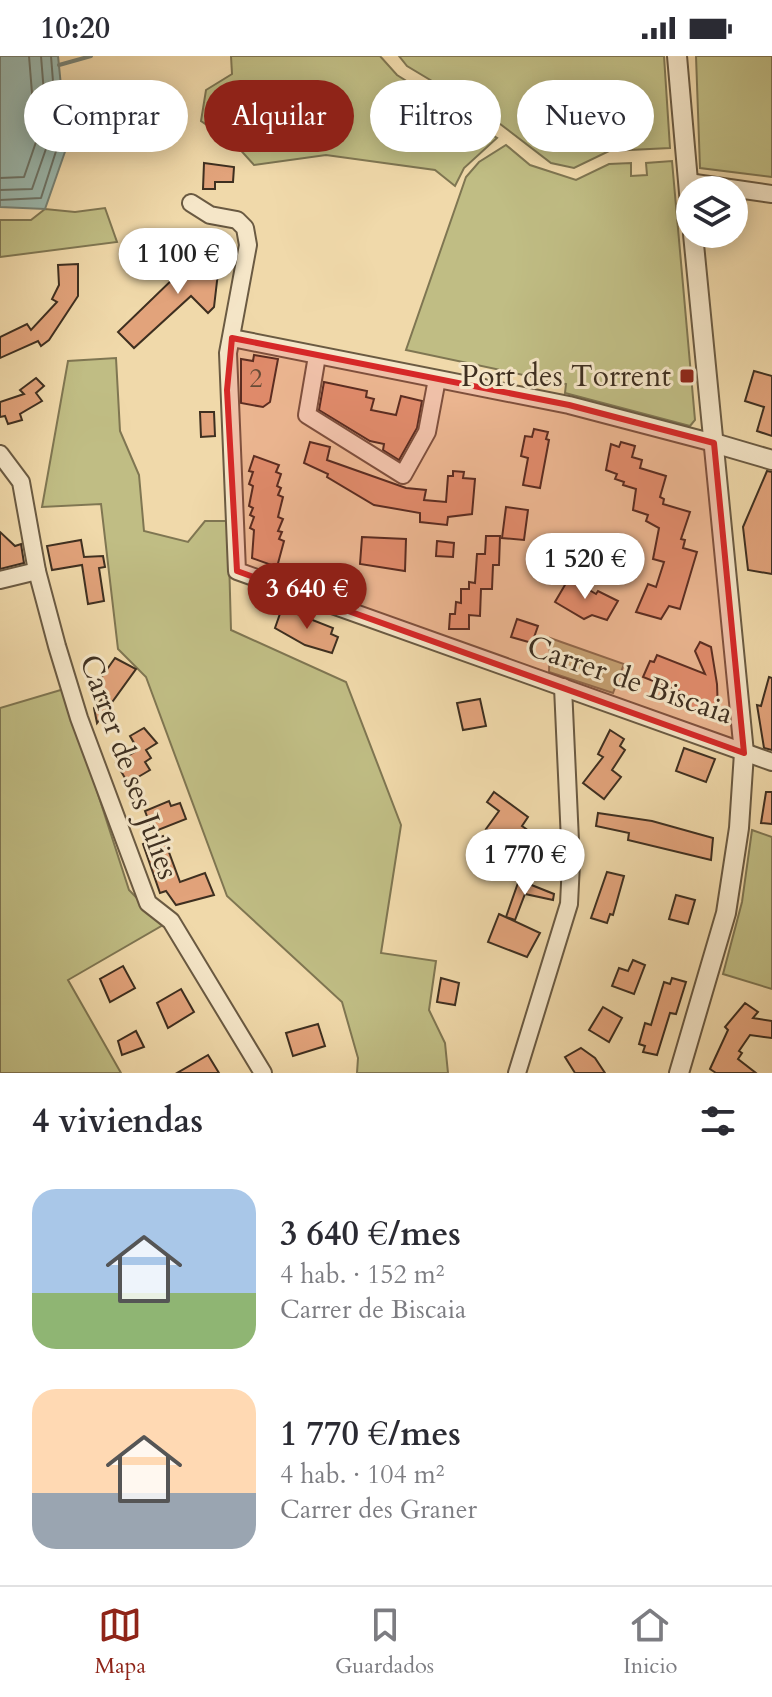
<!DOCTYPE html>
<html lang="es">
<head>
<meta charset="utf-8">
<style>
  :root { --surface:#fff; --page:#f7f7f7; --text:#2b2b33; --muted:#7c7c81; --line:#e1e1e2; --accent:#8f2418 }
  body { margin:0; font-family:Cardo,serif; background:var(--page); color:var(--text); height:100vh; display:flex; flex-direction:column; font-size:30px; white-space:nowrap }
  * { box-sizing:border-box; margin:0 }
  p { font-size:26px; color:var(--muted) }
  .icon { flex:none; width:44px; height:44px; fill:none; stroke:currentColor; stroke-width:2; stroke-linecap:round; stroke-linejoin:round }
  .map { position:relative; height:1017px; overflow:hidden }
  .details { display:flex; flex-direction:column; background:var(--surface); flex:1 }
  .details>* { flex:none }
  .top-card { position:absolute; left:24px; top:24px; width:724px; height:72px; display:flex; gap:16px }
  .controls { position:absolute; left:676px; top:120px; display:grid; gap:16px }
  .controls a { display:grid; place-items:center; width:72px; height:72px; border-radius:50%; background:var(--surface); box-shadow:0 4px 20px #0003; font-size:40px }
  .price { position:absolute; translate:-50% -68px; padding:0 18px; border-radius:28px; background:#fff; color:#222; font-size:26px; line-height:52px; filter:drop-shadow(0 2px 4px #0008) }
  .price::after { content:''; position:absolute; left:50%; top:48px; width:24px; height:18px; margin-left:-12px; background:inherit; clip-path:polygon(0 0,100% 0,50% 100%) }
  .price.current { background:var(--accent); color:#fff }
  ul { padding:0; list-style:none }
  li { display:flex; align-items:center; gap:24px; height:200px; padding:0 32px }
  li span { display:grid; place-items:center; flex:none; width:224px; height:160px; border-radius:24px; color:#555 }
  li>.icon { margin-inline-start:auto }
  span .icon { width:96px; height:96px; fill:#fffc; stroke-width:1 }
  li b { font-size:34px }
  h2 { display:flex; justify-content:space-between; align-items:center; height:96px; padding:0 32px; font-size:34px }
  .chip { padding:0 28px; border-radius:36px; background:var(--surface); box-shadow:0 4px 20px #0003; font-size:28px; line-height:72px }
  .chip.current { background:var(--accent); color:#fff }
  .status { display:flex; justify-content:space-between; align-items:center; height:56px; padding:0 40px; background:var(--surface); direction:ltr }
  .status svg { height:22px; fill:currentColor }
  .tabs { display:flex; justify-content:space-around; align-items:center; height:112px; border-top:2px solid var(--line); background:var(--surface); font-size:22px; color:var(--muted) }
  .tabs a { display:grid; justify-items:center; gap:4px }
  .tabs .current { color:var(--accent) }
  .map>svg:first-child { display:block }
  .green { fill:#c0bd84; stroke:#7f7652; stroke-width:2 }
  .water { fill:#9bb9af; stroke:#768276; stroke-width:2 }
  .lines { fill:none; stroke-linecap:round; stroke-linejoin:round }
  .shore { stroke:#6c7468; stroke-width:2 }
  .stream { stroke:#768276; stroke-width:4 }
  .building { fill:#e2a37b; stroke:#3e2f20; stroke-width:2 }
  .minor-casing { stroke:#6a5a42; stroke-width:20 }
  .tertiary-casing { stroke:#6a5a42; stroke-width:22 }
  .minor { stroke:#f5e6c8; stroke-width:16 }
  .tertiary { stroke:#f5e6c8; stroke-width:18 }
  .marked { fill:#d62828; fill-opacity:0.2; stroke:#d62828; stroke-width:6; stroke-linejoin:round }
  .poi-dot { fill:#8f2418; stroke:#f5e6c8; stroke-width:3 }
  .labels { text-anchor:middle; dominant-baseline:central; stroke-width:6; stroke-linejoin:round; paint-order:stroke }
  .number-label { font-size:26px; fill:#674c37 }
  .poi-label { font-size:30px; fill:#3e2f20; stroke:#f5e6c8; text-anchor:end }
  .street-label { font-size:30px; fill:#3e2f20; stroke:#f5e6c8 }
</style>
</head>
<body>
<div class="status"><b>10:20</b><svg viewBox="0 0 49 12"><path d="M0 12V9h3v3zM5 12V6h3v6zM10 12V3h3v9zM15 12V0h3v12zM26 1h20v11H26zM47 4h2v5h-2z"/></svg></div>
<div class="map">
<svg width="772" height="1017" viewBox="0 0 772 1017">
  <rect width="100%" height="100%" fill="#f0d9aa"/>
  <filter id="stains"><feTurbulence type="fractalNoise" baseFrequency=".0025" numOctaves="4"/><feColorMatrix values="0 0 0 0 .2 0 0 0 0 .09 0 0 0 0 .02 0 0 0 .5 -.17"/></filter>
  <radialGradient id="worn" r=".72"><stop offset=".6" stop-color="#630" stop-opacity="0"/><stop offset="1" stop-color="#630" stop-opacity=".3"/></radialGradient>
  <g class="green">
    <path d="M231 0H380L397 19 497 82 464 112 455 130 435 114 326 99 254 109 236 89 201 65 206 34 232 18Z"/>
    <path d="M399 0H664L670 92 609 95 574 112 551 107 487 58 407 10Z"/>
    <path d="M696 0H772V121L700 112Z"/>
    <path d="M506 89 530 109 576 124 609 108 631 107V120L647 119 646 107 672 105 695 364 690 370 565 337 566 328 406 294 466 121 479 106Z"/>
    <path d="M105 152 117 186 0 201V164H31L45 153 75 156Z"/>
    <path d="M116 302 120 375 139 419 144 475 188 486 205 465H228L231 574 346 626 401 769 381 897 436 905 429 954 445 987 448 1017H357L358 1002 342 946 227 840 146 621 118 593 101 448 42 451 68 305Z"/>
    <path d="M550 582 624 608 613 637 549 616Z"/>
    <path d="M64 633 129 834 163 869 68 924 121 1017H0V652Z"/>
    <path d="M752 774 772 781V933L723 918 742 846Z"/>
  </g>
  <path class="water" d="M0 0H58L67 90 45 153 0 151Z"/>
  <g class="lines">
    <g class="shore">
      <path d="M0 122 24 121 36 86 29 0"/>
      <path d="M0 134 32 133 48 87 41 0"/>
      <path d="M0 144 41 142 58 89 51 0"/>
    </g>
    <path class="stream" d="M59 9 91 0"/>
  </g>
  <g class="building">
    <path d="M204 107 234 111 233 126H215V133H203Z"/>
    <path d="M209 188 224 204 219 208 214 251 208 257 191 240 134 292 118 276Z"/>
    <path d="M78 208V240L49 284 41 290 38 285 0 302V281L27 268 31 274 57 246 52 243 59 229 58 209Z"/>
    <path d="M254 299 278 303 270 346 263 351 241 347V303L253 305Z"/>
    <path d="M754 315 772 320V380L757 375 764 351 745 345Z"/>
    <path d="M36 322 44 330 36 337 42 345 20 358 22 364 8 368 5 360 0 361V346L24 338 20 334Z"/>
    <path d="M324 326 367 335 366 341 374 343 371 354 396 359 401 340 422 345 417 372 399 404 383 394 384 388 370 385 319 354Z"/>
    <path d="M200 356H214L215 380 201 381Z"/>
    <path d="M534 373 548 376 546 383 549 384 540 432 523 429 528 402 521 400 525 380 532 381Z"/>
    <path d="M310 386 330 391 327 404 406 432 426 434 424 444 446 446 448 420H453V415L464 416 463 422 475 423 472 458 448 461 447 469 420 466V457L374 449 327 421 328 418 304 407Z"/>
    <path d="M621 386 635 390 632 401 642 404 640 412 666 420 660 441 664 443 663 448 690 456 681 483 685 484 683 492 697 496 680 553 669 550 661 563 636 556 648 528 656 531 664 506 653 503 659 472 646 465 648 459 633 454 636 433 623 429 624 426 615 423 617 418 606 414 611 388 619 391Z"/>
    <path d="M254 400 279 409 276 416 281 418 277 430 281 432 278 439 283 441 278 461 283 463 278 475 282 476 279 483 284 485 277 511 252 502 254 474 250 472 254 461 250 459 253 452 249 450 253 430 249 428 253 416 249 415Z"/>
    <path d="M767 415 772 416V518L748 514 743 471Z"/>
    <path d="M506 451 528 454 524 484 502 482Z"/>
    <path d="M0 476 15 490 21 488 24 507 0 513Z"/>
    <path d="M486 480H500L499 509H493L492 533H481L480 560 469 559V573H449L450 558H455L456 546 461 547V533H469V526L475 527 477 498H485Z"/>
    <path d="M362 481 406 483 405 515 360 508Z"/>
    <path d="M81 484 84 501 103 500 105 511 99 512 104 545 88 548 82 509 52 514 47 490Z"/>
    <path d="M437 485 454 487 453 501 436 500Z"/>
    <path d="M563 488 586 492V510L582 515 559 510Z"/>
    <path d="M569 522 596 538 598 535 618 545 607 564 592 559 584 563 555 546Z"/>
    <path d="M282 552 333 572 331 578 338 581 332 597 305 589 275 572Z"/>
    <path d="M517 563 538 570 532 587 511 581Z"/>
    <path d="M700 586 711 591 717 628 718 655 711 661 682 648 686 638 643 621 650 605 654 606 657 599 705 618 695 595Z"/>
    <path d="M115 602 136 613 97 667 94 652 105 640 96 629Z"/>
    <path d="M769 621 772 622V694L764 692 757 649 761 650Z"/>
    <path d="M480 643 486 670 463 674 457 647Z"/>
    <path d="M144 672 157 687 146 694 151 702 145 706 150 714 128 727 116 707 138 694 130 680Z"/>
    <path d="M610 674 624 683 620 690 625 694 612 714 621 721 604 743 583 727 603 701 598 698Z"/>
    <path d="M684 692 715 703 706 726 676 715Z"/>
    <path d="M494 736 528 761 522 770 543 785 533 798 519 788 515 794 486 773 499 755 487 746Z"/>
    <path d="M766 736H772V768L761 767Z"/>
    <path d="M169 745 171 750 180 747 186 763 153 776 145 755Z"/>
    <path d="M598 757 652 765 713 782 711 804 628 784 629 777 596 770Z"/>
    <path d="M163 780 180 826 205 817 214 839 176 849 166 835 160 837 143 788Z"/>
    <path d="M607 816 624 820 613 859 610 858 607 867 591 862Z"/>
    <path d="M519 824 554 838 553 844 525 838 515 864 506 861Z"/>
    <path d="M676 839 695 844 688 868 669 863Z"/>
    <path d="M499 858 540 877 527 901 488 886Z"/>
    <path d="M633 904 645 909 634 938 612 930 619 912 628 915Z"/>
    <path d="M123 910 135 932 110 946 100 923Z"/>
    <path d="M441 922 459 927 455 949 437 946Z"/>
    <path d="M672 922 686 926 676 958 670 957 657 999 643 996 645 990 639 988 645 967 651 969 664 926 670 928Z"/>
    <path d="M181 933 194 956 168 972 157 947Z"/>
    <path d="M745 947 758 956 753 962 772 965V982L750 979 739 995 742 997 738 1003 756 1017H716L710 1013 728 974 725 971Z"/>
    <path d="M603 951 622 962 609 986 589 974Z"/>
    <path d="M318 968 325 990 293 1000 286 977Z"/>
    <path d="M136 975 144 991 122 999 118 985Z"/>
    <path d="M581 992 595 1002 605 1017H575L565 1001Z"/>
    <path d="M208 999 219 1017H177Z"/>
  </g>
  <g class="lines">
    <g class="minor-casing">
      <g id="minor">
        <path d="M688 126 772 138"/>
        <path d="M191 147 210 159 237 164 245 172 248 189 228 297 237 515 772 706"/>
        <path d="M232 282 569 349 714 387"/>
        <path d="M317 300 307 359 403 419 427 376 437 323"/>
        <path d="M0 398 21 426 37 515 57 590 79 662 148 847 171 865 263 1017"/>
        <path d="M0 524 37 515"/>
        <path d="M517 1017 569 848 571 807 563 631"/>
      </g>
    </g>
    <g class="tertiary-casing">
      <g id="tertiary">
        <path d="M677 0 690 148"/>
        <path d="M714 387 772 404"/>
        <path d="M679 1017 726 857 739 772 744 697 693 178"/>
      </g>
    </g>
    <use href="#minor" class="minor"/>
    <use href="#tertiary" class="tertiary"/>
  </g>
  <path class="marked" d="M232 282 569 349 714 387 744 697 237 515 227 334Z"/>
  <rect class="poi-dot" x="679" y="312" width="16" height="16" rx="4"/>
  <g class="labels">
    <g class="number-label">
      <text x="256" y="322">2</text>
    </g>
    <g class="poi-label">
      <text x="671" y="320">Port des Torrent</text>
    </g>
    <g class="street-label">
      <text transform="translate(630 624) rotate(19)">Carrer de Biscaia</text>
      <text transform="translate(129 711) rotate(70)">Carrer de ses Julies</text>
    </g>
  </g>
  <rect width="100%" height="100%" filter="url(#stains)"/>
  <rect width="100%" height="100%" fill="url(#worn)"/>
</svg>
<div class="controls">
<a><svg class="icon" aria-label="layers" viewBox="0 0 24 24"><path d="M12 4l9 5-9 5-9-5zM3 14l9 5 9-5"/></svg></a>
</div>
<b class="price" style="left:178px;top:240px">1 100 €</b>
<b class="price" style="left:585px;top:545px">1 520 €</b>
<b class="price current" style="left:307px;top:575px">3 640 €</b>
<b class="price" style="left:525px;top:841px">1 770 €</b>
<div class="top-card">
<a class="chip">Comprar</a>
<a class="chip current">Alquilar</a>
<a class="chip">Filtros</a>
<a class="chip">Nuevo</a>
</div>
</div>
<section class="details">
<h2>4 viviendas<svg class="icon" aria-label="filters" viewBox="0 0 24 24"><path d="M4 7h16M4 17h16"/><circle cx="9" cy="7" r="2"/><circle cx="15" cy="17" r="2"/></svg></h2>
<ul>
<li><span style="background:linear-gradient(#a9c7e8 65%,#8fb573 0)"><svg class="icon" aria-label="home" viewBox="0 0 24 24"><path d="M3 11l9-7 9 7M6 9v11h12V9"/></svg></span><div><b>3 640 €/mes</b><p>4 hab. · 152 m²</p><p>Carrer de Biscaia</p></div></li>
<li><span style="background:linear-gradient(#ffd9b3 65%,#9aa5b1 0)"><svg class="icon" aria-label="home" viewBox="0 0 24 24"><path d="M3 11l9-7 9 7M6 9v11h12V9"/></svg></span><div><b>1 770 €/mes</b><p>4 hab. · 104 m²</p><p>Carrer des Graner</p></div></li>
</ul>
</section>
<nav class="tabs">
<a class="current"><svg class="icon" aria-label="map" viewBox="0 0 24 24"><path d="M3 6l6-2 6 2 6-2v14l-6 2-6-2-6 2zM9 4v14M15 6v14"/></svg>Mapa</a>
<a><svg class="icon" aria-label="saved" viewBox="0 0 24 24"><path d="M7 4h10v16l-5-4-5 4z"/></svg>Guardados</a>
<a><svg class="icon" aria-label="home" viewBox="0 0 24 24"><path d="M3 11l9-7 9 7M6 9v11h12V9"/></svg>Inicio</a>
</nav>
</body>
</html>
